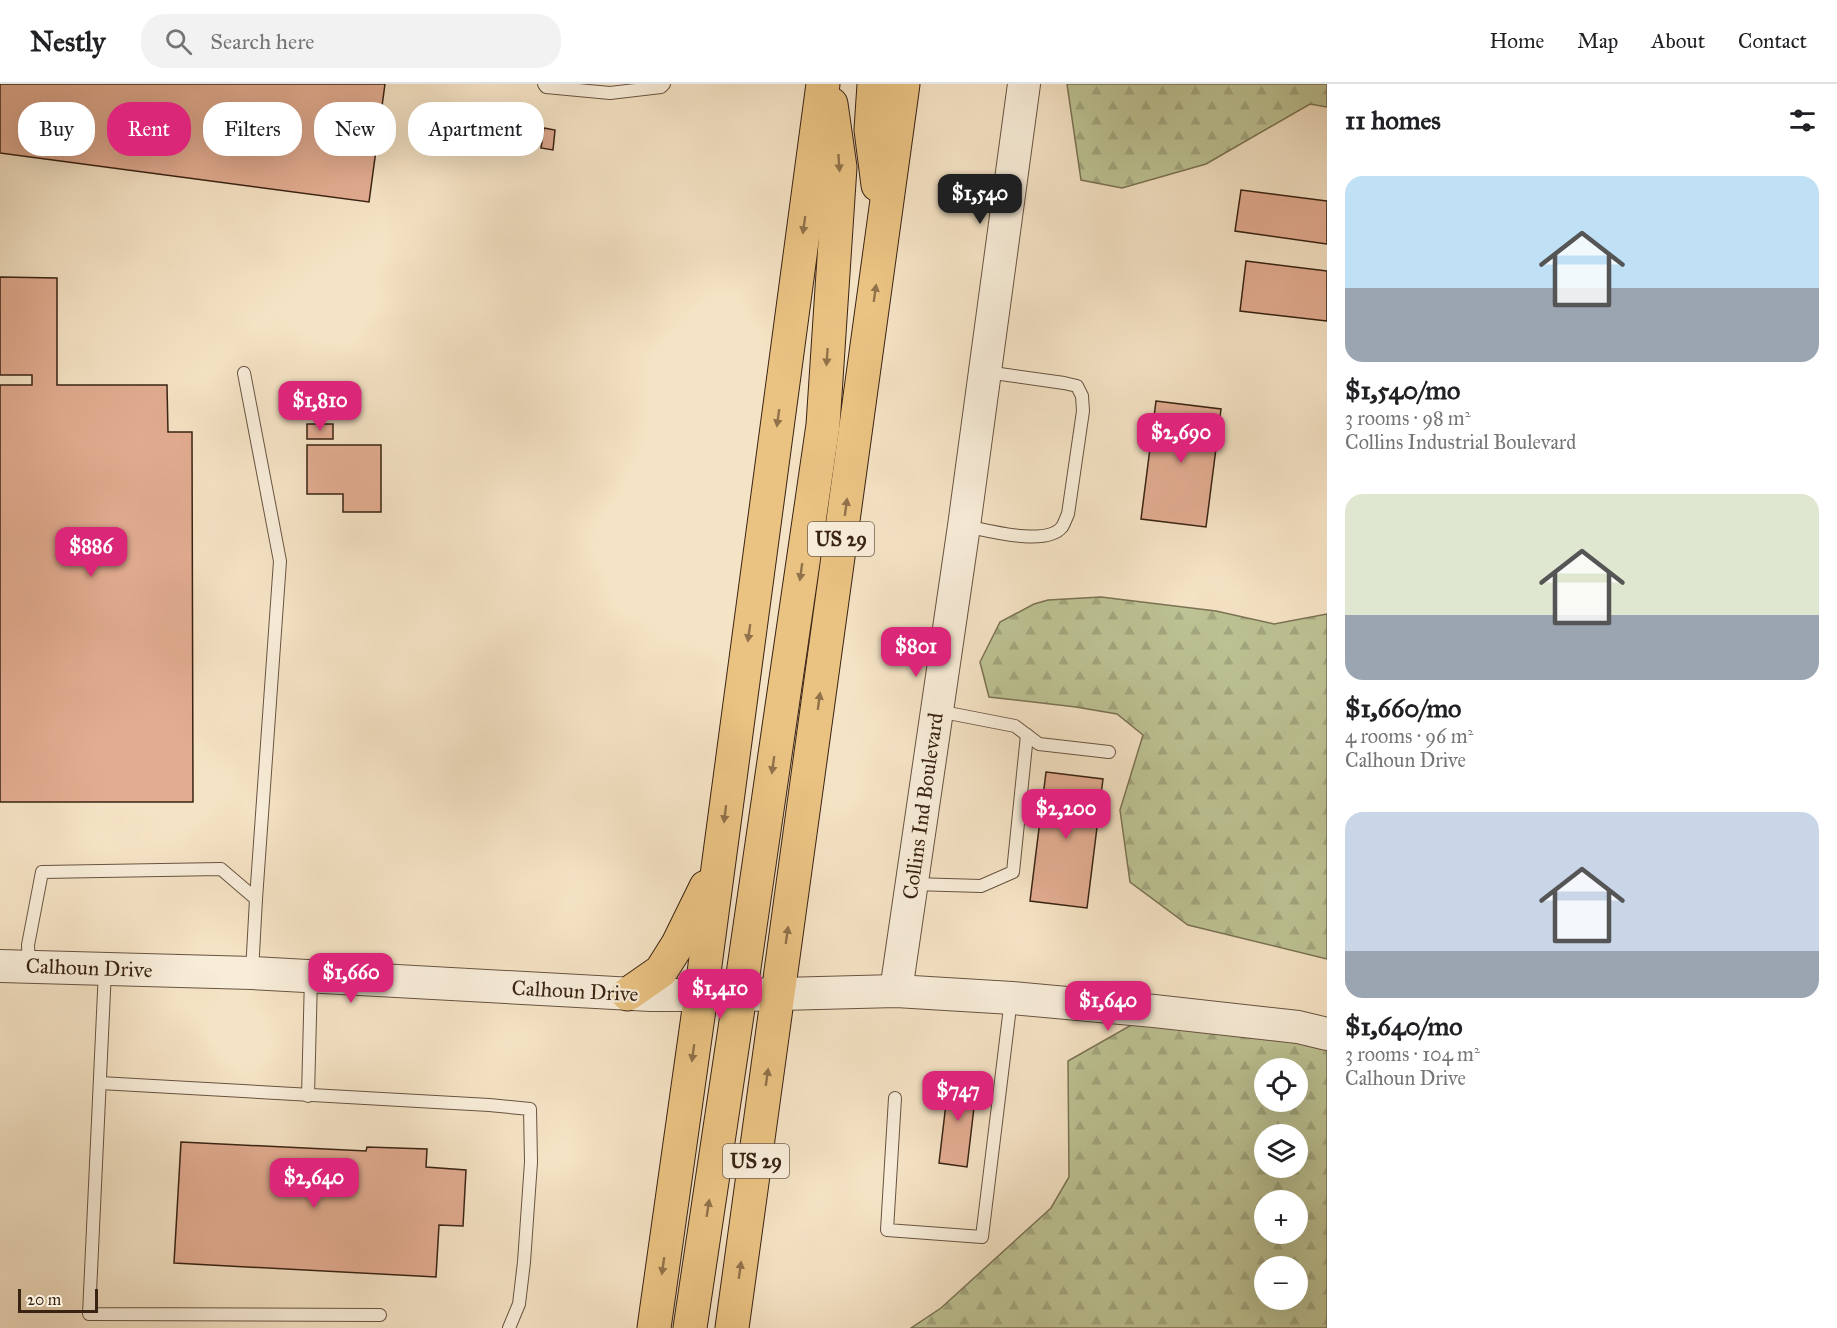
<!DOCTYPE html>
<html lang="en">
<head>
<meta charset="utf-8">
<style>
  :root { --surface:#fff; --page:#f2f2f2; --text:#202124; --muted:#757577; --line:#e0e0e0; --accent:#db2777 }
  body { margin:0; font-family:"IM FELL Great Primer",serif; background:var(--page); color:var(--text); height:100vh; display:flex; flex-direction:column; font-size:22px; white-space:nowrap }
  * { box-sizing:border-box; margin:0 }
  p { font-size:20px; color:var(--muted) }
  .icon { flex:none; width:33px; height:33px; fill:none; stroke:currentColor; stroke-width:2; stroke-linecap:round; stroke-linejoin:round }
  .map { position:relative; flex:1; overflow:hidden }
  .sheet { display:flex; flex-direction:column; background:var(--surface); width:510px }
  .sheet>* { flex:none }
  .top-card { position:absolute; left:18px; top:18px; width:570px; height:54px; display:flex; gap:12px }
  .fabs { position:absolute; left:1254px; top:974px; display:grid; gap:12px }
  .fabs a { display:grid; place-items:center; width:54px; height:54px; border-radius:50%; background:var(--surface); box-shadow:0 6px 24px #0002; font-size:30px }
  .scale { position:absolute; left:18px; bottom:15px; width:80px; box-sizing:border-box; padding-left:6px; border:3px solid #392313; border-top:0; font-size:16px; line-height:21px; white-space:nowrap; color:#392313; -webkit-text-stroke:4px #f8edd9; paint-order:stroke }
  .price { position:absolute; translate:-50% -51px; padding:0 14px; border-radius:12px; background:var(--accent); color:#fff; font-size:20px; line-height:39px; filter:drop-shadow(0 2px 3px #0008) }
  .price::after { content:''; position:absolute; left:50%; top:36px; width:18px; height:14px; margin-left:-9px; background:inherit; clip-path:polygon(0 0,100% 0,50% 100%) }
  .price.active { background:#222; color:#fff }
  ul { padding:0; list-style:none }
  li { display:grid; align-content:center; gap:12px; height:318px; padding:0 18px }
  li span { display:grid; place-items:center; height:186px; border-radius:18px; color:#555 }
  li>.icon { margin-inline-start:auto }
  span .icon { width:108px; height:108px; fill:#fffc; stroke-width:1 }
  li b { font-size:26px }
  h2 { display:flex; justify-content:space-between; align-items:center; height:72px; padding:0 18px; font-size:26px }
  .pill { padding:0 21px; border-radius:24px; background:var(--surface); box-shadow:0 6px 24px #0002; font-size:21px; line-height:54px }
  .pill.active { background:var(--accent); color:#fff }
  header { display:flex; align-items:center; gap:36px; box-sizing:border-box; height:84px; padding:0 30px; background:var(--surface); border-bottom:2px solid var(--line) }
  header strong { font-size:28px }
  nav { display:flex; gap:33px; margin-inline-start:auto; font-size:21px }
  .search { width:420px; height:54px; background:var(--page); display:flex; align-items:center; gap:15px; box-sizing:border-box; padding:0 21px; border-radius:24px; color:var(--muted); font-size:22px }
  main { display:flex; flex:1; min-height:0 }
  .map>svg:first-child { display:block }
  .forest { fill:url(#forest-firs); stroke:#7b7354; stroke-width:1.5; fill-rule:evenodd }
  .building { fill:#e2ac91; stroke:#392313; stroke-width:1.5 }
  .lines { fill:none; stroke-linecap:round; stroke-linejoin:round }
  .service-casing { stroke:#685340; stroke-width:14 }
  .tertiary-casing { stroke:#685340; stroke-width:34 }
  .trunk-casing { stroke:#392313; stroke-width:35 }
  .service { stroke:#f8edd9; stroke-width:12 }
  .tertiary { stroke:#f8edd9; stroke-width:32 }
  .trunk { stroke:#eac282; stroke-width:33 }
  .oneway { fill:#92724a }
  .labels { text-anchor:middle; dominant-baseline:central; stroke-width:4.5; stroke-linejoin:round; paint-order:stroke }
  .shield { fill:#f8edd9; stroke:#72604e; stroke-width:1.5 }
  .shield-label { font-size:20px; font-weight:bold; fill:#392313 }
  .street-label { font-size:21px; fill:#392313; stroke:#f8edd9 }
</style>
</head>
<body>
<header>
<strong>Nestly</strong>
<div class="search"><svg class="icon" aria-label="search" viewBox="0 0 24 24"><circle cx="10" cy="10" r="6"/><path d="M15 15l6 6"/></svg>Search here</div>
<nav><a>Home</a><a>Map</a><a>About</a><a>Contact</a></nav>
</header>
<main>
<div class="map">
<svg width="1327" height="1244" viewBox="0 0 1327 1244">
  <defs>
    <pattern id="forest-firs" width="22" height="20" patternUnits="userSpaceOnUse" patternTransform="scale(1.5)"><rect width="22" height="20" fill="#bdc394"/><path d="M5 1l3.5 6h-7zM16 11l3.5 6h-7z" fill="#a3a77f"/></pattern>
  </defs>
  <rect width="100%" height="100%" fill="#f5e3c5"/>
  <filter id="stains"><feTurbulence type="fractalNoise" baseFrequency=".00333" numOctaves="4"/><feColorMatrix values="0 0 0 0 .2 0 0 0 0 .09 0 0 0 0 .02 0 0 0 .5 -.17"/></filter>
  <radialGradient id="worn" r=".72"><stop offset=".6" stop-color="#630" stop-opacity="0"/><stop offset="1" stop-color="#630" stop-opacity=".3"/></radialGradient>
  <g class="forest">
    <path d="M1067 0H1327V23L1310 20 1206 80 1122 104 1081 96Z"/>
    <path d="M1101 513 1216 527 1274 540 1327 530V875L1188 841 1130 798 1120 726 1143 651 1117 630 1076 623 989 613 980 578 1000 538 1034 520 1048 516Z"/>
    <path d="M1133 940 1327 962V1244H911L941 1224 1051 1124 1069 1093 1068 977ZM1264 984H1298V1017H1264ZM1264 1050H1298V1083H1264ZM1264 1116H1298V1149H1264ZM1264 1182H1298V1215H1264Z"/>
  </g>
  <g class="building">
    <path d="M0 0H385L369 118 0 69Z"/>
    <path d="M544 44 555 46 553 66 541 64Z"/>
    <path d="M1241 106 1327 117V160L1235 147Z"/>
    <path d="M1246 177 1327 187V237L1240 227Z"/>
    <path d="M0 193 57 194V301H167L168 348H192L193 718H0V301H32V291H0Z"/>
    <path d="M1156 317 1221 325 1206 443 1141 435Z"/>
    <rect x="307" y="340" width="26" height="15"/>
    <path d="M307 361H381V428H343V410H307Z"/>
    <path d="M1046 688 1103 695 1087 824 1030 817Z"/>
    <path d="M949 994 977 998 967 1083 939 1079Z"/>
    <path d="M181 1058 366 1067 367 1063 427 1065 426 1083 466 1086 463 1142 439 1141 436 1193 174 1179Z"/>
  </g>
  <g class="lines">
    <g class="service-casing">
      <g id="service">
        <path d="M544 0 546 3 610 9 661 3 664 0"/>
        <path d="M244 289 280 477 256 815"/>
        <path d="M965 442C987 446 1046 463 1062 443 1064 440 1066 434 1068 430L1083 327 1082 312 1077 302 1064 299 986 288"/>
        <path d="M938 627 1015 642 1039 660 1109 668"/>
        <path d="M913 800 981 802 1013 788 1027 651"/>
        <path d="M29 882 28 861 42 788 221 785 256 815 252 888"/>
        <path d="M105 886 89 1230 380 1231"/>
        <path d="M100 999 489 1021 530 1025 531 1078 524 1178 519 1220 509 1244"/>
        <path d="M308 1012 311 893"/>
        <path d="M895 1014 887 1146 982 1153 1011 915"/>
      </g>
    </g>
    <g class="tertiary-casing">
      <g id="tertiary">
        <path d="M0 882 252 889 651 911H740L896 907 1012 914 1154 927 1298 943 1327 950"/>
        <path d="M896 907 964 442 1024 0"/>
      </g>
    </g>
    <g class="trunk-casing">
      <g id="trunk">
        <path d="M874 0 871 46 878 101"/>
        <path d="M628 910 661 887 678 860 706 803"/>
        <path d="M654 1244 701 911 823 0"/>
        <path d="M690 1244 740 911 823 341 840 83 831 20"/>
        <path d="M732 1244 903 0"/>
      </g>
    </g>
    <use href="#service" class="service"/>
    <use href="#tertiary" class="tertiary"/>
    <use href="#trunk" class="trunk"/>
  </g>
  <defs><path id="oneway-solid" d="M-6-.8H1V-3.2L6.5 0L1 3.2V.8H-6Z" transform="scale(1.5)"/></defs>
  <g class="oneway">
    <use href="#oneway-solid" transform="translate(839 79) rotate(86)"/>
    <use href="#oneway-solid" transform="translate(804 141) rotate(98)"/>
    <use href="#oneway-solid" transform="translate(875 209) rotate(-82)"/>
    <use href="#oneway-solid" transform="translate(827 273) rotate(94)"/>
    <use href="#oneway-solid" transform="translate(778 334) rotate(98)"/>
    <use href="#oneway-solid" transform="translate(846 423) rotate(-82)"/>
    <use href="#oneway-solid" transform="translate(801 488) rotate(98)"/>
    <use href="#oneway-solid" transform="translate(749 549) rotate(98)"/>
    <use href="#oneway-solid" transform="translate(819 617) rotate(-82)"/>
    <use href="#oneway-solid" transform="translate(773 681) rotate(98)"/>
    <use href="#oneway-solid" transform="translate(725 730) rotate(97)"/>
    <use href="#oneway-solid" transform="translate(787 851) rotate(-82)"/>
    <use href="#oneway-solid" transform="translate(693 969) rotate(98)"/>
    <use href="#oneway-solid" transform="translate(767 993) rotate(-82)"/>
    <use href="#oneway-solid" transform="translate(708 1124) rotate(-81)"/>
    <use href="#oneway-solid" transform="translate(663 1182) rotate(98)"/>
    <use href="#oneway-solid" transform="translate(740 1186) rotate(-82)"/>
  </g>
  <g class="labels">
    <g class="shield">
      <rect x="808" y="438" width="66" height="34" rx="4.5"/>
      <rect x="723" y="1060" width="66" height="34" rx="4.5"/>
    </g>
    <g class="shield-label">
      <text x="841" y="455">US 29</text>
      <text x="756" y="1077">US 29</text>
    </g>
    <g class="street-label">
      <text transform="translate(923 722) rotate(-82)">Collins Ind Boulevard</text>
      <text transform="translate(89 884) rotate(2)">Calhoun Drive</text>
      <text transform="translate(575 907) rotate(3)">Calhoun Drive</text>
    </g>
  </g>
  <rect width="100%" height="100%" filter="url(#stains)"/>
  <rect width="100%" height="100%" fill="url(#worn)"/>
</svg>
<div class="fabs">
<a><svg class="icon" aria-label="locate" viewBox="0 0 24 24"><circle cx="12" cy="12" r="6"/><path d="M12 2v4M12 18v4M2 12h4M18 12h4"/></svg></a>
<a><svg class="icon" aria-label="layers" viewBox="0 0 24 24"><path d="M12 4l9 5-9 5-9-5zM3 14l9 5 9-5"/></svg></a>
<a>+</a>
<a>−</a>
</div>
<div class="scale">20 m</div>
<b class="price active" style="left:980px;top:141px">$1,540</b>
<b class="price" style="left:320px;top:348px">$1,810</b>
<b class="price" style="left:1181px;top:380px">$2,690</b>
<b class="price" style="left:91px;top:494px">$886</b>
<b class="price" style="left:916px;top:594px">$801</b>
<b class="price" style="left:1066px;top:756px">$2,200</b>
<b class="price" style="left:351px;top:920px">$1,660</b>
<b class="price" style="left:720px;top:936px">$1,410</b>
<b class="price" style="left:1108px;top:948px">$1,640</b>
<b class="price" style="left:958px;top:1038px">$747</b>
<b class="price" style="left:314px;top:1125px">$2,640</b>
<div class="top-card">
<a class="pill">Buy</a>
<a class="pill active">Rent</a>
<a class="pill">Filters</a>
<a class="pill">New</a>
<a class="pill">Apartment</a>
</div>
</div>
<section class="sheet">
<h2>11 homes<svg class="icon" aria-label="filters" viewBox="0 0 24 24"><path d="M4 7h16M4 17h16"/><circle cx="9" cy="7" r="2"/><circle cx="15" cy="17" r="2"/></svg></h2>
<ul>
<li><span style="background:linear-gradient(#bfe0f5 60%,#9aa5b1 0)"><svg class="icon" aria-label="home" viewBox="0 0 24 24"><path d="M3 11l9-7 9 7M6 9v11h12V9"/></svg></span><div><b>$1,540/mo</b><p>3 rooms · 98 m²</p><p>Collins Industrial Boulevard</p></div></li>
<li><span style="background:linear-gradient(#dfe7d0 65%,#9aa5b1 0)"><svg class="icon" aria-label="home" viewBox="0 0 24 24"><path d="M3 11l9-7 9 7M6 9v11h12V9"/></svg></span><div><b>$1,660/mo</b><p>4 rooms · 96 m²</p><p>Calhoun Drive</p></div></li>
<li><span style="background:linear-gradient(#c9d6e8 75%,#9aa5b1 0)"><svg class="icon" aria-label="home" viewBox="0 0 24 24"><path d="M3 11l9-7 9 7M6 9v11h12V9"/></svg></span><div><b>$1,640/mo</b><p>3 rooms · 104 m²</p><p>Calhoun Drive</p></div></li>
</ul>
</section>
</main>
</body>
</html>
